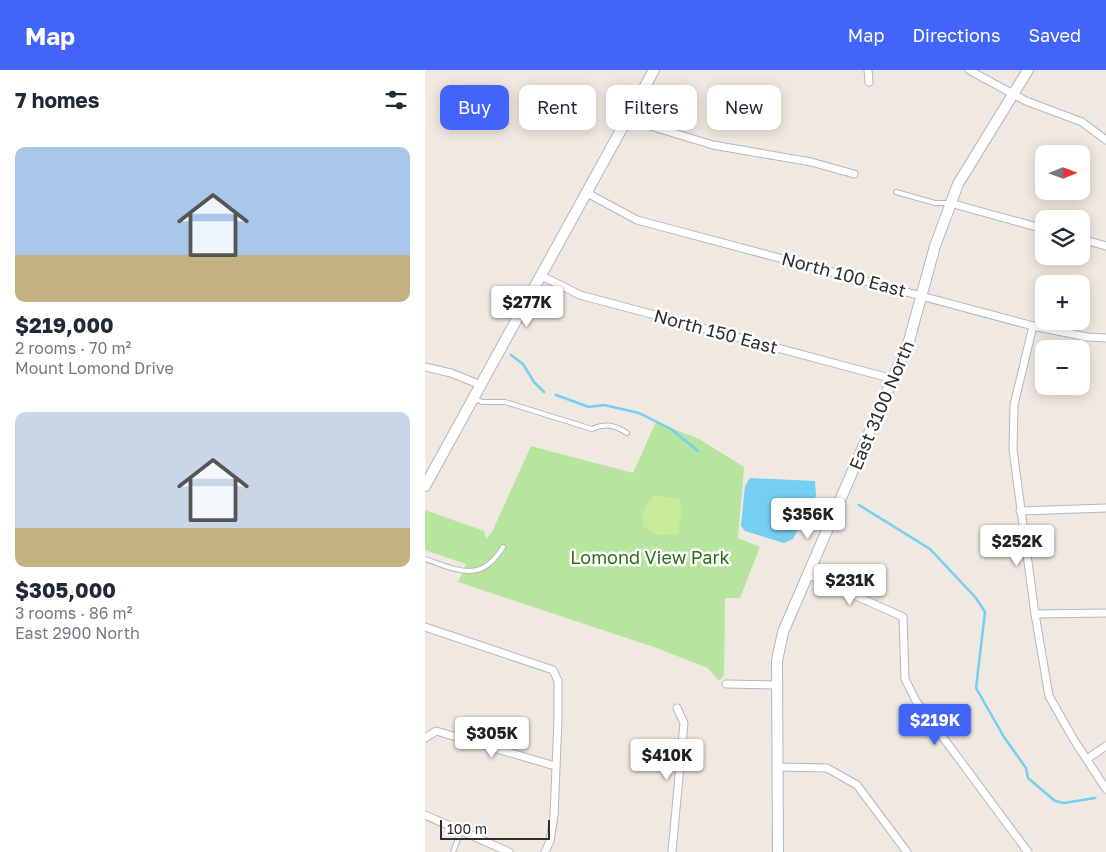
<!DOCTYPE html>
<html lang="en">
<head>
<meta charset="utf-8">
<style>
  :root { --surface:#fff; --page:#f6f6f7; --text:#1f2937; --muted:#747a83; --accent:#4264fb }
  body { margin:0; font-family:"Golos Text",sans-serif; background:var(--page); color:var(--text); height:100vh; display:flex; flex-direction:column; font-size:19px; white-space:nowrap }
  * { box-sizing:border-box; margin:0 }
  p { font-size:16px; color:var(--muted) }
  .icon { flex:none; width:28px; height:28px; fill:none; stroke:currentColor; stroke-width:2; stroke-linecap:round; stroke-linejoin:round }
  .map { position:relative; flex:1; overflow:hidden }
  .panel { display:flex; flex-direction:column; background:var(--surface); width:425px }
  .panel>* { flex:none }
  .guide { position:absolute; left:15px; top:15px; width:475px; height:45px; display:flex; gap:10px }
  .needle { width:32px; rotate:89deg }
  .controls { position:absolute; left:610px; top:75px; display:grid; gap:10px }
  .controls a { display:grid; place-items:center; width:55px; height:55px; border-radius:10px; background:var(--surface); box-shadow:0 2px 12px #0003; font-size:25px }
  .scale { position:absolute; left:15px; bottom:12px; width:110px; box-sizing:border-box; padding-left:5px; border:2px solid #2e2e2e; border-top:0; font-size:14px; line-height:18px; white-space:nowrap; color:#2e2e2e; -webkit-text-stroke:4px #fff; paint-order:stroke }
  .price { position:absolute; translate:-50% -42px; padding:0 11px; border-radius:5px; background:#fff; color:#222; font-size:16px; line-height:32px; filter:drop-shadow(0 1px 2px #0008) }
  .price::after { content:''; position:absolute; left:50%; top:30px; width:15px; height:11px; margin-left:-8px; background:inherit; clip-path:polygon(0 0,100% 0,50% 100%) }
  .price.selected { background:var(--accent); color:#fff }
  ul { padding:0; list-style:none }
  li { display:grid; align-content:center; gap:10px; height:265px; padding:0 15px }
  li span { display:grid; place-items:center; height:155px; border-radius:10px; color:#555 }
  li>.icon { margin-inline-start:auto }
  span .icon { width:90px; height:90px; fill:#fffc; stroke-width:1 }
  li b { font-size:21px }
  h2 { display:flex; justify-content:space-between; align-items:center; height:60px; padding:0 15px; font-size:21px }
  .tag { padding:0 18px; border-radius:10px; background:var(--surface); box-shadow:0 2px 12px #0003; font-size:18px; line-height:45px }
  .tag.selected { background:var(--accent); color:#fff }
  header { display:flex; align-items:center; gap:30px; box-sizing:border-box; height:70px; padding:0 25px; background:var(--accent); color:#fff }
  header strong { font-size:24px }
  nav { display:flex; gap:28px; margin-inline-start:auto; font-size:18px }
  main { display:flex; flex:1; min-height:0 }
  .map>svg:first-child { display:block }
  .green { fill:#b6e59e }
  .pitch { fill:#c9ec9a }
  .water { fill:#75cff0 }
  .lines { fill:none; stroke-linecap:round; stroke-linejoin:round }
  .stream { stroke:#75cff0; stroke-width:2.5 }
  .lane-casing { stroke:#b4b7c1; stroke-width:6 }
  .street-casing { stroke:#b4b7c1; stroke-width:9 }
  .secondary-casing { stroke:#b4b7c1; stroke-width:12 }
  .lane { stroke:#fff; stroke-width:4 }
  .street { stroke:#fff; stroke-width:7 }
  .secondary { stroke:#fff; stroke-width:10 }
  .labels { text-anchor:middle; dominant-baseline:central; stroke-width:5; stroke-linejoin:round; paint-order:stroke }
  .street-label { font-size:18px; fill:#2e2e2e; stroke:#fff }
  .park-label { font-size:18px; fill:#2c6e1b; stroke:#fff }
</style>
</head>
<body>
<header>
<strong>Map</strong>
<nav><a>Map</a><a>Directions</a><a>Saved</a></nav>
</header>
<main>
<section class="panel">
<h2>7 homes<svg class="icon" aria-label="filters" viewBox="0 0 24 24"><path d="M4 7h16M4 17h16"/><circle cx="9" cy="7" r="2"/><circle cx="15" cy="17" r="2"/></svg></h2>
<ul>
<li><span style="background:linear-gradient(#a9c7e8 70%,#c2b280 0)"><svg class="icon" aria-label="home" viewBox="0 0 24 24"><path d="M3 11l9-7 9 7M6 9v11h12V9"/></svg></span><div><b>$219,000</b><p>2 rooms · 70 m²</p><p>Mount Lomond Drive</p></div></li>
<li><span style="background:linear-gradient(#c9d6e8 75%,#c2b280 0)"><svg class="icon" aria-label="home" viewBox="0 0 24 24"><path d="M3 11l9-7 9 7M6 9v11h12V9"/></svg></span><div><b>$305,000</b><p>3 rooms · 86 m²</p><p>East 2900 North</p></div></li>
</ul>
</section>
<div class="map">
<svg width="681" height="782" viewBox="0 0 681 782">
  <rect width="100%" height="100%" fill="#efe9e1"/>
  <path class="green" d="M231 352 274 369 319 397 313 468 335 477 315 528H300L299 605 294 611 283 598 229 577 33 512 41 494 0 480V440L59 461 61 469 67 462 106 376 208 403Z"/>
  <path class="pitch" d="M230 425 255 430 257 436 253 464 231 465 219 457C215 442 220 435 230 425Z"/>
  <path class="water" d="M325 408 390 411 391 426 368 469 359 473 320 461 316 456 320 416Z"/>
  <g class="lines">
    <g class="stream">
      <path d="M86 285 98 294 109 312 119 322"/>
      <path d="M131 325 164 337 179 335 214 343 246 359 273 381"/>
      <path d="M434 435 505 479 551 528 560 542 551 618 579 667 601 698 603 708 630 731 639 733 670 728"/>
    </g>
    <g class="lane-casing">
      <g id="lane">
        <path d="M471 122 510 133H525"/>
        <path d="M49 328 57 332H80L167 359C180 353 190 355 202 363"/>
        <path d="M0 489C33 500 56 514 78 477"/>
        <path d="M28 782 36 761"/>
      </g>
    </g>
    <g class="street-casing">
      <g id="street">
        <path d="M443 0 444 12"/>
        <path d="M544 0 601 31 657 52 681 70"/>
        <path d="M202 49 288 75 386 92 429 104"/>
        <path d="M162 123 212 150 608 256 662 267 681 268"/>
        <path d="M525 133 619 159"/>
        <path d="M656 169 681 176"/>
        <path d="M117 206 155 225 468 309"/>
        <path d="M608 256 589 335 588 380 610 544 624 626 649 670 681 719"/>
        <path d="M0 297 26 303 56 315"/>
        <path d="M595 441 681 438"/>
        <path d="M382 504 478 547 480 609 491 631 603 782"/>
        <path d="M610 544 681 543"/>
        <path d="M0 557 128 600 133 611V649L129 746 125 771 120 782"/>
        <path d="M301 614 352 615"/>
        <path d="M0 668 11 661 130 696"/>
        <path d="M662 689 681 676"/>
        <path d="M353 697 402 698 432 715 482 782"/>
        <path d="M0 745 84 782"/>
        <path d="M247 782 259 653 252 638"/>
      </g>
    </g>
    <g class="secondary-casing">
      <g id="secondary">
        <path d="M0 416 229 0"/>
        <path d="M353 782 352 591 358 562 484 271 510 176 533 114 603 0"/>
      </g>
    </g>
    <use href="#lane" class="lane"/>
    <use href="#street" class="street"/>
    <use href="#secondary" class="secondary"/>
  </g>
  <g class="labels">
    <g class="street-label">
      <text transform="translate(419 204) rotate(15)">North 100 East</text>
      <text transform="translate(291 261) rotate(15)">North 150 East</text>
      <text transform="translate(456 335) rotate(-67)">East 3100 North</text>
    </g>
    <g class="park-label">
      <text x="225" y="487">Lomond View Park</text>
    </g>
  </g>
</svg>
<div class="controls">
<a><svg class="needle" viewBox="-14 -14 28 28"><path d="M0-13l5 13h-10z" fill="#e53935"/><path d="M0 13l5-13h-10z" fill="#747a83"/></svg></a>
<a><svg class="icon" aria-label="layers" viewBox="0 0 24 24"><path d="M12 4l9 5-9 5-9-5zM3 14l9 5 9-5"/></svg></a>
<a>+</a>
<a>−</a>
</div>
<div class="scale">100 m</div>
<b class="price" style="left:102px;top:258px">$277K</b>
<b class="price" style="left:383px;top:470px">$356K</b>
<b class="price" style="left:592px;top:497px">$252K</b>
<b class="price" style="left:425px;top:536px">$231K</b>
<b class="price selected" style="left:510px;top:676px">$219K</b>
<b class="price" style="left:67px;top:689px">$305K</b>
<b class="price" style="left:242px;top:711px">$410K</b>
<div class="guide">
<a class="tag selected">Buy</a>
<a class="tag">Rent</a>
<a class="tag">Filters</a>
<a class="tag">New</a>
</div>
</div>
</main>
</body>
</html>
